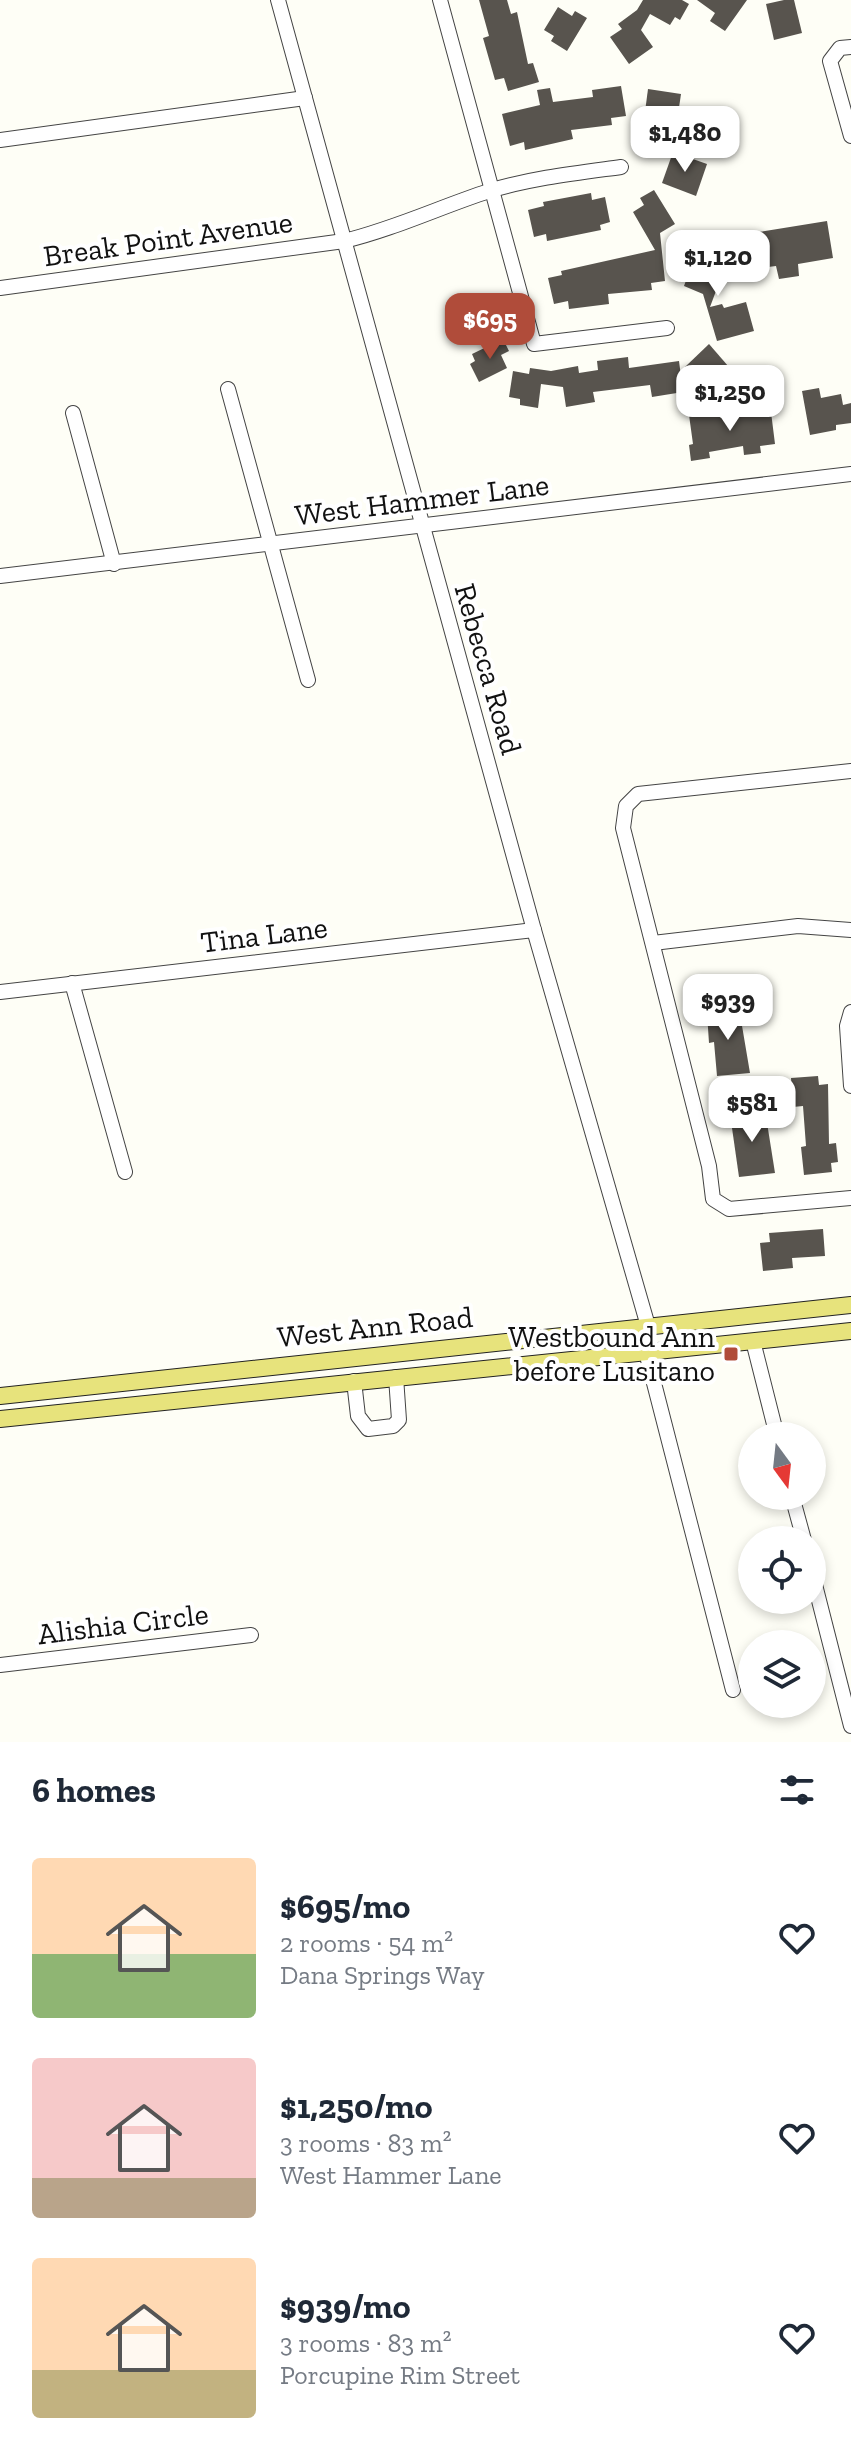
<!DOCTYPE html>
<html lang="en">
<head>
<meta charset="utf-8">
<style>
  :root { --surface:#fff; --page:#f2f2f3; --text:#1f2937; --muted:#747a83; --accent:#b04c3a }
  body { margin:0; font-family:"Zilla Slab",serif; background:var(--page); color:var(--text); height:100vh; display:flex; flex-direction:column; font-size:30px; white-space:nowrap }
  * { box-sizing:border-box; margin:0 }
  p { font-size:26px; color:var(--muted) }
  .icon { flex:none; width:44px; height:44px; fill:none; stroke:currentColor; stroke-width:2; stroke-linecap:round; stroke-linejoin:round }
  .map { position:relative; height:1742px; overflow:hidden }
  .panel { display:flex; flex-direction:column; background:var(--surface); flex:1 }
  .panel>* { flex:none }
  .needle { width:52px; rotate:165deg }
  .tools { position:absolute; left:738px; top:1422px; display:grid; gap:16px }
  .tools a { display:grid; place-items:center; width:88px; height:88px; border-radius:50%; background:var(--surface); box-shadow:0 4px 12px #0003; font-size:40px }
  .price { position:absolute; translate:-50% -68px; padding:0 18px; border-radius:16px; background:#fff; color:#222; font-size:26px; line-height:52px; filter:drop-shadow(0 2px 4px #0008) }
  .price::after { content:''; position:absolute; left:50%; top:48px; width:24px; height:18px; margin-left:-12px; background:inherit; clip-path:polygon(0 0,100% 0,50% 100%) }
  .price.active { background:var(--accent); color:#fff }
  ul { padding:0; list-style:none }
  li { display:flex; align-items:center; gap:24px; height:200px; padding:0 32px }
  li span { display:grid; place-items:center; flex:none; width:224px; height:160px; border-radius:8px; color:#555 }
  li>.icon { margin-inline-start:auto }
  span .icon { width:96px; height:96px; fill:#fffc; stroke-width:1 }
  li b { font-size:34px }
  h2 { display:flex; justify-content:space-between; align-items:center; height:96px; padding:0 32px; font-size:34px }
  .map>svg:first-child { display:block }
  .building { fill:#58544e }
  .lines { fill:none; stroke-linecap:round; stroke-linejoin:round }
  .minor-casing { stroke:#444; stroke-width:16 }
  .major-casing { stroke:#222; stroke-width:18 }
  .minor { stroke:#fff; stroke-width:14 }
  .major { stroke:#e7e37c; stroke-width:16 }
  .poi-dot { fill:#b04c3a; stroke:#fff; stroke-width:3 }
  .labels { text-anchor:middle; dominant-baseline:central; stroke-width:8; stroke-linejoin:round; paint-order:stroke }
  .street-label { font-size:30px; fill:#111; stroke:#fff }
  .poi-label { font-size:30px; fill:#111; stroke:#fff; text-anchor:end }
</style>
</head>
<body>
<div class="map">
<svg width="851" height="1742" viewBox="0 0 851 1742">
  <rect width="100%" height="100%" fill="#fefef6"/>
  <g class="building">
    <path d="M479 0H507L511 14 517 12 528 64 533 63 539 82 508 91 504 78 495 80 483 38 489 36Z"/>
    <path d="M643 0H682L689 4 680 20 675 17 670 25 650 14 641 30 653 47 629 64 610 37 622 29 618 24 637 10Z"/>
    <path d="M697 0H747L725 31 710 21 715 13Z"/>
    <path d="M784 0H794L802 33 774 40 766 4Z"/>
    <path d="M558 7 572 16 575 11 587 18 567 51 551 41 554 36 544 30Z"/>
    <path d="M621 86 626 116 611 118 612 125 571 130 573 139 525 150 524 142 510 146 502 114 540 105 537 90 550 88 553 102 593 97 592 90Z"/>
    <path d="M648 89 681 94 676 128 643 127Z"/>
    <path d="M673 152 707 164 696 196 662 183Z"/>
    <path d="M654 190 675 224 660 233 665 281 651 283 652 290 608 294 609 304 569 309 568 301 554 304 548 278 562 275 561 271 655 250 633 212 644 205 640 198Z"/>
    <path d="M591 193 592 200 605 197 610 222 600 225 601 230 547 241 546 234 534 237 528 210 544 206 543 202Z"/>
    <path d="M827 221 833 258 798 264 799 276 779 279 776 266 759 268 753 233Z"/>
    <path d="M697 250 718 258 716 264 725 267 710 307 722 304 724 308 746 302 754 331 717 341 703 294 684 286Z"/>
    <path d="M492 295 500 325 476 332 468 302Z"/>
    <path d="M503 339 509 351 501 355 507 368 479 382 470 364 475 361 472 354Z"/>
    <path d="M709 344 735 374 713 395 685 367Z"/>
    <path d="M628 357 629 368 679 361 683 392 652 397 650 385 593 392 595 402 566 407 563 387 541 384 538 408 520 405V399L509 397 513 371 529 374 530 368 551 371 578 366 579 373 598 370 597 361Z"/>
    <path d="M819 388 821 398 841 394 843 405 851 403V423L836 425V430L810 435 802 391Z"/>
    <path d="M719 410 720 418 771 412 775 444 760 446 761 453 744 455 743 446 709 452 710 458 691 461 689 445 693 444 689 415Z"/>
    <path d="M739 1008 750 1073 717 1076 714 1042 709 1043 707 1013Z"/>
    <path d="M818 1076 819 1085 828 1084 829 1144 836 1143 838 1162 831 1163 832 1172 804 1175 801 1147 806 1146 803 1106 793 1107 791 1078Z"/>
    <path d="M765 1110 775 1173 739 1177 730 1114Z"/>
    <path d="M823 1229 825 1256 792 1258 793 1268 763 1271 760 1243 770 1242 769 1233Z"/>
  </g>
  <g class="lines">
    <g class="minor-casing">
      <g id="minor">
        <path d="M278 0 534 930 648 1326 646 1352 733 1690"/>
        <path d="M440 0 534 344 667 328"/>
        <path d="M851 47 840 48 830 61 851 136"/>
        <path d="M0 140 305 98"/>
        <path d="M0 288 344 241C394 229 440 207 489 191 532 178 577 173 621 167"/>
        <path d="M228 389 308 680"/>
        <path d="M73 413 114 564"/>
        <path d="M0 576 851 474"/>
        <path d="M851 771 638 794 626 806 623 828 709 1166 713 1199 729 1209 851 1198"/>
        <path d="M653 943 798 926 851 930"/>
        <path d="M72 983 125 1172"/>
        <path d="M0 992 534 930"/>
        <path d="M851 1012 847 1026 851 1086"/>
        <path d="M753 1341 777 1436"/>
        <path d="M354 1381 358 1416 368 1429 393 1426 399 1420 396 1377"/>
        <path d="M792 1496 804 1540"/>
        <path d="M812 1573 851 1726"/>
        <path d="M0 1665 251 1635"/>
      </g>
    </g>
    <g class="major-casing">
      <g id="major">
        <path d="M0 1396 851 1305"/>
        <path d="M0 1419 851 1331"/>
      </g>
    </g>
    <use href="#minor" class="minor"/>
    <use href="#major" class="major"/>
  </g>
  <rect class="poi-dot" x="723" y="1346" width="16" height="16" rx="4"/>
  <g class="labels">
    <g class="street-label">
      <text transform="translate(168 239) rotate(-8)">Break Point Avenue</text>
      <text transform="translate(422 500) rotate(-7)">West Hammer Lane</text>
      <text transform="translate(488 669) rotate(74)">Rebecca Road</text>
      <text transform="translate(264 935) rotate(-7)">Tina Lane</text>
      <text transform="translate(375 1327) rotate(-6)">West Ann Road</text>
      <text transform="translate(123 1624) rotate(-7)">Alishia Circle</text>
    </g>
    <g class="poi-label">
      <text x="715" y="1337">Westbound Ann<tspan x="715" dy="34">before Lusitano</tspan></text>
    </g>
  </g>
</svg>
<div class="tools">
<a><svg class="needle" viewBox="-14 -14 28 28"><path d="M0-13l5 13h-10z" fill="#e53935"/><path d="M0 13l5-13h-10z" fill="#747a83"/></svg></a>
<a><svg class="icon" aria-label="locate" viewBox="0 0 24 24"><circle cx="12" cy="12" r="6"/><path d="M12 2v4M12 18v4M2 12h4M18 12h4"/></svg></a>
<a><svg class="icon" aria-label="layers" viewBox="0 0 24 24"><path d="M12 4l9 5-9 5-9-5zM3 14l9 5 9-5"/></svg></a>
</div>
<b class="price" style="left:685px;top:174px">$1,480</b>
<b class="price" style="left:718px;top:298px">$1,120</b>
<b class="price active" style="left:490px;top:361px">$695</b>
<b class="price" style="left:730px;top:433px">$1,250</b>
<b class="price" style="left:728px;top:1042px">$939</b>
<b class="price" style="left:752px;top:1144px">$581</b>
</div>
<section class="panel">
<h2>6 homes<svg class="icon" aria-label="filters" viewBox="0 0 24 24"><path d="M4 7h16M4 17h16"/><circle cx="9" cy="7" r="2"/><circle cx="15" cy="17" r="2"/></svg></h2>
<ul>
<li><span style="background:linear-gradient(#ffd9b3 60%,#8fb573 0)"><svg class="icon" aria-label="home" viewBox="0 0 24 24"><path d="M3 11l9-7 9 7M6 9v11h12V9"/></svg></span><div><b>$695/mo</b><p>2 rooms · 54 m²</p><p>Dana Springs Way</p></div><svg class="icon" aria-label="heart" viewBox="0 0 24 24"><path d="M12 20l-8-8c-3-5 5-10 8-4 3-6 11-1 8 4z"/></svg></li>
<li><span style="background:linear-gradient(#f6c9c9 75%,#b9a48a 0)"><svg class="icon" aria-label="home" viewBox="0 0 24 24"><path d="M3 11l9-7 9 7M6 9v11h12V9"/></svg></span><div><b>$1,250/mo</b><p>3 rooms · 83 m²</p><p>West Hammer Lane</p></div><svg class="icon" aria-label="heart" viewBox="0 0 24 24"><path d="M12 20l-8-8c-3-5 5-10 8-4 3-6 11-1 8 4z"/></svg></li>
<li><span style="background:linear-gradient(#ffd9b3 70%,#c2b280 0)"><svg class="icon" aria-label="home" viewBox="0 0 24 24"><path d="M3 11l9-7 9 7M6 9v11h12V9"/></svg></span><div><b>$939/mo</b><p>3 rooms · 83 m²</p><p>Porcupine Rim Street</p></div><svg class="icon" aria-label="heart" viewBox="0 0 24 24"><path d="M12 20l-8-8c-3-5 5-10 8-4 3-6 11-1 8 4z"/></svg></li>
</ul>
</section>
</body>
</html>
